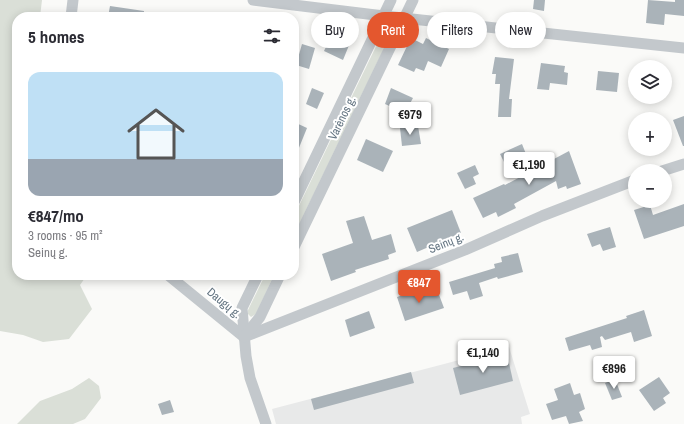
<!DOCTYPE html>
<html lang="en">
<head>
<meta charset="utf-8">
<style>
  :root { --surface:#fff; --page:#f7f7f7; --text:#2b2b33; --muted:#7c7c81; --accent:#e4572e }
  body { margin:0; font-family:"Archivo Narrow",sans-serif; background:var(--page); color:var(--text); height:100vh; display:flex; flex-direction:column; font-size:15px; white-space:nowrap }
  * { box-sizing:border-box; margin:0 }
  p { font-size:13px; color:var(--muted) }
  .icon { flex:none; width:22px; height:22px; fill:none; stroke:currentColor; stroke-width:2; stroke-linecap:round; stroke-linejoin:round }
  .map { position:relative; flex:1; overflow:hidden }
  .details { position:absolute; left:12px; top:12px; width:287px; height:268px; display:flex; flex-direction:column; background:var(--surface); border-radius:16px; box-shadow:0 2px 10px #0003 }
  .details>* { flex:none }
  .guide { position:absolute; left:311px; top:12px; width:313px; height:36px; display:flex; gap:8px }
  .tools { position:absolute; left:628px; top:60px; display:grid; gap:8px }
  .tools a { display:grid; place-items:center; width:44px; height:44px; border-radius:50%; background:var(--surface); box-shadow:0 2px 10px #0003; font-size:20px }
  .price { position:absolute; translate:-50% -34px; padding:0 9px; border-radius:4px; background:#fff; color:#222; font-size:13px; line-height:26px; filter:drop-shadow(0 1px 2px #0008) }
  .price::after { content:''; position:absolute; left:50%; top:24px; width:12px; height:9px; margin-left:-6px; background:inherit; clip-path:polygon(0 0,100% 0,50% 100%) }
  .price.selected { background:var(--accent); color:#fff }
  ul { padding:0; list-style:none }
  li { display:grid; align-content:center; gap:8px; height:212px; padding:0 16px }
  li span { display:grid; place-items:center; height:124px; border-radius:12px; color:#555 }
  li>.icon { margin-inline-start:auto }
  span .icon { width:72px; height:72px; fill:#fffc; stroke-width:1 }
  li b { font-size:17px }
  h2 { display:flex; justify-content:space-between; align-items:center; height:48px; padding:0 16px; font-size:17px }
  .pill { padding:0 14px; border-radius:18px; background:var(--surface); box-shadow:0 2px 10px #0003; font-size:14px; line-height:36px }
  .pill.selected { background:var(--accent); color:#fff }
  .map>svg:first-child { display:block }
  .built { fill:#e8e9e9 }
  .green { fill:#dadfd7 }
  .building { fill:#aab3b9 }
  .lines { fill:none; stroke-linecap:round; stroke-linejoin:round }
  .street { stroke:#c3c8cc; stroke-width:11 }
  .labels { text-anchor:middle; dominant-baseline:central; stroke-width:4; stroke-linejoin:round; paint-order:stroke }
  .street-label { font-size:12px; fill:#657683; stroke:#fff }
</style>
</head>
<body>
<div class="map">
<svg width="684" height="424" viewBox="0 0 684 424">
  <rect width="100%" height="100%" fill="#fafaf8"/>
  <path class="built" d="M509 347 530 414 521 417 522 424H276L272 409Z"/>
  <g class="green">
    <path d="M0 0H42L40 17H17V275H87L80 285 92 309 69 339 43 342 23 335 0 331Z"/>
    <path d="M387 34 389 38 294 235V216L381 36Z"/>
    <path d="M265 275H274L256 314 251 317 248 314V310Z"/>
    <path d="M89 378 99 386 101 398 85 419 73 424H17L40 401 72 389Z"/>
  </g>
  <g class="building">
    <path d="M534 0H545L544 11 533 9Z"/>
    <path d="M648 0 675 2V0H684V16L665 14 664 25 646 23Z"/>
    <path d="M110 6 144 11V17H108Z"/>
    <path d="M339 32 352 38 343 60 324 51 331 36 336 38Z"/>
    <path d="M426 38 449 49 441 67 428 61 424 71 416 68 414 72 398 65 408 44 410 45 413 39 423 44Z"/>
    <path d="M302 44 315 48 309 69 296 65Z"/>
    <path d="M495 57 514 59 509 99H512L511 117H498L500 84H495L496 74H492Z"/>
    <path d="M541 63 565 66 564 72 568 73 567 85 550 83 549 90 537 89Z"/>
    <path d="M598 71 619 73 617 92 596 90Z"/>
    <path d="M312 88 324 93 317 109 306 104Z"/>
    <path d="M391 88 413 98 405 113 385 104Z"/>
    <path d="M684 116V146H683L673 120Z"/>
    <path d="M294 122 307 128 294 160Z"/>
    <path d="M418 126 421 144 402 146 400 128Z"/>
    <path d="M366 139 393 151 383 172 357 160Z"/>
    <path d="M522 144 526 154 505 164 500 154Z"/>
    <path d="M569 151 581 184 567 189 566 186 558 189 556 181 514 204 516 208 498 217 496 212 483 218 473 198 504 184 505 185Z"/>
    <path d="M475 165 479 174 473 177 476 184 465 189 457 173Z"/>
    <path d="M684 204V226L644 239 634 210 650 205 653 215Z"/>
    <path d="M452 210 461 233 417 252 407 228Z"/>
    <path d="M364 216 372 240 391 234 396 252 388 255 389 259 355 270 356 272 331 281 322 254 353 243 346 221Z"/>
    <path d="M610 227 616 247 603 251 600 244 592 247 587 234Z"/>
    <path d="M518 253 523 272 498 279 497 277 479 283 483 296 470 300 467 291 453 295 449 282 495 268 494 264 502 262 501 257Z"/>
    <path d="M423 288 426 296 438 292 444 308 405 321 397 297Z"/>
    <path d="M644 310 652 336 634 342 631 332 605 340 602 336 600 337 602 347 592 350 590 345 569 351 565 338 627 318 626 316Z"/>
    <path d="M369 311 375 328 350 337 345 320Z"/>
    <path d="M507 354 513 381 460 395 453 368Z"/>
    <path d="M411 372 414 383 314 410 311 399Z"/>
    <path d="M659 377 670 393 663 398 666 403 654 411 639 390Z"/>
    <path d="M615 379 622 397 612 400 605 383Z"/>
    <path d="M570 383 574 395 580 393 585 409 579 412 583 421 569 424 566 416 552 420 546 404 558 400 554 389Z"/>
    <path d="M170 400 174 412 162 415 158 404Z"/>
  </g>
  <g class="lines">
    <g class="street">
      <path d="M253 0 384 16 684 48"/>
      <path d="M71 17 73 0"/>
      <path d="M662 171 684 164"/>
      <path d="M294 202 391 0"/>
      <path d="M294 247 413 0"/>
      <path d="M168 275 244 337"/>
      <path d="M258 275 242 308 246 356 250 378 266 424"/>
      <path d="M244 337 465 250 542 216 635 180"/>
      <path d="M244 337 260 317 280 275"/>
    </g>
  </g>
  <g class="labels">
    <g class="street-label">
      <text transform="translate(342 118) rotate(-64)">Varėnos g.</text>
      <text transform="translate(446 243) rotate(-22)">Seinų g.</text>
      <text transform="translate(224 303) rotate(40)">Daugų g.</text>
    </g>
  </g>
</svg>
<div class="tools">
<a><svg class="icon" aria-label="layers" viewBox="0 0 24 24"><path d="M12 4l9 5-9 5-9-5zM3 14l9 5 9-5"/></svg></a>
<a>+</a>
<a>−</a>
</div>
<b class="price" style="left:410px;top:136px">€979</b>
<b class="price" style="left:529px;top:186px">€1,190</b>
<b class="price selected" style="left:419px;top:304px">€847</b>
<b class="price" style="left:483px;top:374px">€1,140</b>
<b class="price" style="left:614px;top:390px">€896</b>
<div class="guide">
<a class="pill">Buy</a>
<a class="pill selected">Rent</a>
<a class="pill">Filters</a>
<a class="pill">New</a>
</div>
<section class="details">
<h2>5 homes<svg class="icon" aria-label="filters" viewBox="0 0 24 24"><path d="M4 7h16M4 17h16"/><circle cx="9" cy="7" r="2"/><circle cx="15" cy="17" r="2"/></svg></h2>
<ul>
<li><span style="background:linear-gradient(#bfe0f5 70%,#9aa5b1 0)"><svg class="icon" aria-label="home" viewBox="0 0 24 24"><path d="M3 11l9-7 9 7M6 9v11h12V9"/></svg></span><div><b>€847/mo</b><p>3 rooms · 95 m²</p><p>Seinų g.</p></div></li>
</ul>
</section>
</div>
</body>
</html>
